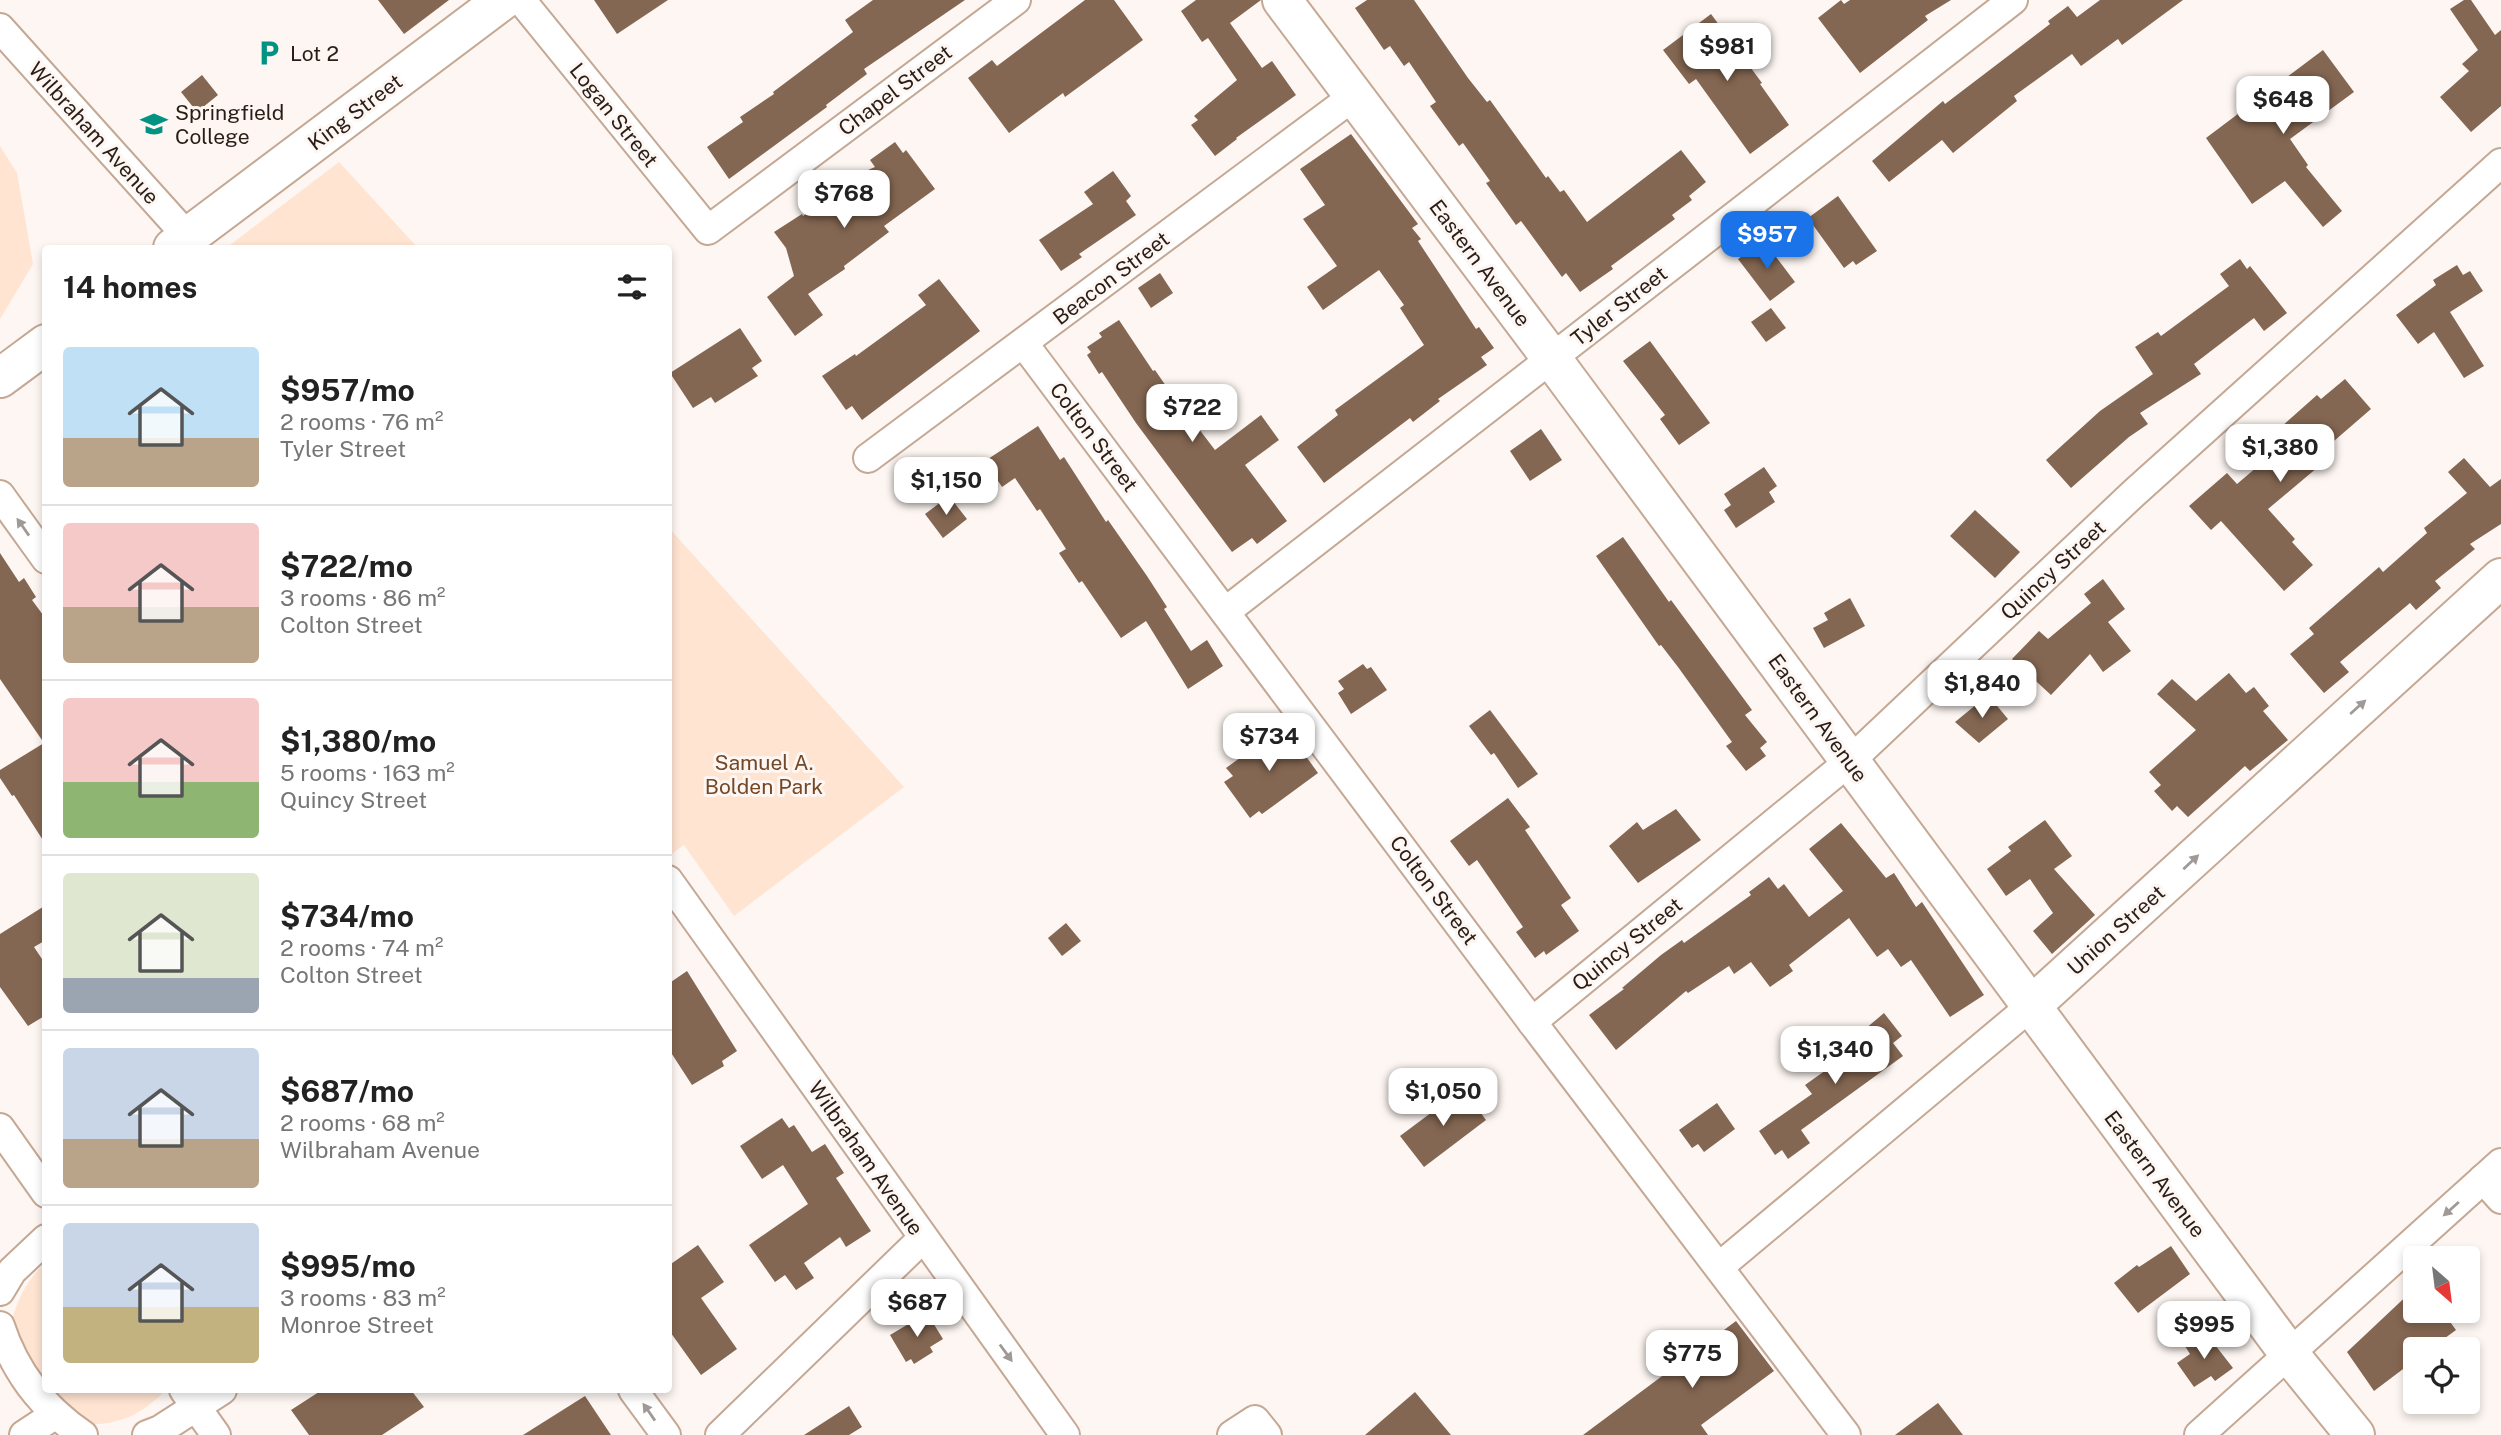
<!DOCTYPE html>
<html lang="en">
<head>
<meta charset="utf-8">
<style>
  :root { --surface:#fff; --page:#f6f6f6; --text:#222; --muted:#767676; --line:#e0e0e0; --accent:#1a73e8 }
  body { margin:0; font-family:"Public Sans",sans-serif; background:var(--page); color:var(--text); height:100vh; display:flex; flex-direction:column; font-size:26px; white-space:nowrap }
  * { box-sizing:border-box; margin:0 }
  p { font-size:23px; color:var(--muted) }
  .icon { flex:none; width:38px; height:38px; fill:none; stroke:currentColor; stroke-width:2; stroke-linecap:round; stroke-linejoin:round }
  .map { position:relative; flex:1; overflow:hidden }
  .panel { position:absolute; left:42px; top:245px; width:630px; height:1148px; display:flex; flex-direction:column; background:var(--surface); border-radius:7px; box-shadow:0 4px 10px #0003 }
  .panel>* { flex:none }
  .needle { width:46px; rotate:152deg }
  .controls { position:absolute; left:2403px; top:1246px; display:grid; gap:14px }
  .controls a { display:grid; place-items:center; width:77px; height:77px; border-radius:7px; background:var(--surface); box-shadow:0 4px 10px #0003; font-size:35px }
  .price { position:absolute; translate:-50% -60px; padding:0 16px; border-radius:14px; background:#fff; color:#222; font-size:23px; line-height:46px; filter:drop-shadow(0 2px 4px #0008) }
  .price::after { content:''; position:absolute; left:50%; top:42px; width:21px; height:16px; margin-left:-10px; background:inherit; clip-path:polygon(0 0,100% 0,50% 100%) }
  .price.current { background:var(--accent); color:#fff }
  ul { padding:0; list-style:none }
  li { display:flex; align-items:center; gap:21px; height:175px; padding:0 21px }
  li+li { border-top:2px solid var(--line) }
  li span { display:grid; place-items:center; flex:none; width:196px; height:140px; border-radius:7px; color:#555 }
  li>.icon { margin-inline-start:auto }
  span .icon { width:84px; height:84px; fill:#fffc; stroke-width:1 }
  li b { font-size:30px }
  h2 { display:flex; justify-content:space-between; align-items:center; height:84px; padding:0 21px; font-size:30px }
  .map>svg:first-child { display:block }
  .green { fill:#ffe4d2 }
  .building { fill:#846752 }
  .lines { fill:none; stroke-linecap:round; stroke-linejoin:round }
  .street-casing { stroke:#c5a894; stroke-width:32 }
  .secondary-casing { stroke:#c5a894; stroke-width:42 }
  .street { stroke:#fff; stroke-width:28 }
  .secondary { stroke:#fff; stroke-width:38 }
  .oneway { fill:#9f9a97 }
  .labels { text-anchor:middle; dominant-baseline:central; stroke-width:6; stroke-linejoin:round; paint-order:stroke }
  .poi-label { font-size:21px; fill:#291e17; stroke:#fdf6f2; text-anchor:start }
  .street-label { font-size:21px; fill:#291e17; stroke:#fdf6f2 }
  .park-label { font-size:21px; fill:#744725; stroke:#fdf6f2 }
</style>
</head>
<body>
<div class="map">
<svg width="2501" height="1435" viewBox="0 0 2501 1435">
  <rect width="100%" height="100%" fill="#fdf6f2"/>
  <g class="green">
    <path d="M0 146 17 173 33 264 0 319Z"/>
    <path d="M339 162 418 248H226Z"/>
    <path d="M668 527 904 787 734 916 684 845 669 856Z"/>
    <path d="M45 1263 46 1390H159L162 1394C153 1402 142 1411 131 1416 95 1432 35 1427 14 1391 12 1387 8 1381 7 1377 5 1362 7 1342 10 1328 16 1302 26 1281 45 1263Z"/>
  </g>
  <g class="building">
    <path d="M378 0H449L404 34Z"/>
    <path d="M594 0H668L617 34Z"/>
    <path d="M873 0H965L864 69 867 74 826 105 827 107 729 179 707 147 743 122 740 117 774 94 773 92 853 32 845 20Z"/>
    <path d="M1085 0H1114L1143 40 1065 97 1063 93 1009 133 968 78 992 60 997 66Z"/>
    <path d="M1196 0H1261L1230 23 1262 68 1272 61 1296 95 1236 138 1237 139 1215 156 1191 125 1198 120 1194 116 1237 80 1208 38 1202 42 1181 11Z"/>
    <path d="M1367 0H1414L1468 78 1487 102 1490 100 1546 178 1548 176 1560 192 1564 190 1587 222 1681 150 1706 182 1689 196 1692 200 1672 215 1675 219 1611 266 1613 269 1580 292 1566 273 1562 277 1521 221 1516 225 1486 183 1490 181 1463 143 1459 146 1430 106 1436 102 1409 62 1404 66 1390 46 1384 50 1355 8Z"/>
    <path d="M1841 0 1844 4 1850 0H1951L1925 16 1928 20 1860 73 1818 18Z"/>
    <path d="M2100 0H2183L2122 45 2118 39 2081 66 2072 54 2014 96 2017 101 1953 153 1942 140 1889 182 1872 161 1943 101 1945 104 2050 24 2048 21 2068 6 2077 17Z"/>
    <path d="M2464 0H2471L2495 35 2501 30V106L2471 132 2440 97 2469 71 2462 64 2478 50 2450 9Z"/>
    <path d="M1711 14 1762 83 1760 84 1789 125 1750 154 1696 79 1689 84 1663 50Z"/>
    <path d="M2323 50 2354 92 2290 139 2308 165 2306 167 2342 211 2323 227 2285 181 2252 204 2206 138Z"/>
    <path d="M202 75 218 95 197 112 181 92Z"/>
    <path d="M1351 134 1418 224 1412 228 1421 239 1418 241 1476 329 1479 327 1494 348 1481 357 1487 365 1438 399 1440 401 1413 422 1410 418 1324 483 1297 447 1338 415 1335 410 1424 345 1400 308 1404 305 1379 270 1323 310 1307 287 1337 266 1303 219 1325 205 1300 169Z"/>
    <path d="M895 142 903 153 906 150 935 189 884 226 889 232 844 266 845 269 808 294 823 315 795 336 767 297 794 276 786 248 774 232 802 214 803 216 836 191 840 182 875 167 870 160Z"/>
    <path d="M1113 171 1131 196 1126 201 1136 215 1079 254 1082 257 1061 271 1039 240 1093 204 1084 192Z"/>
    <path d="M1838 196 1877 251 1856 265 1853 261 1844 268 1808 218Z"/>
    <path d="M1764 241 1795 282 1770 301 1738 259Z"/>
    <path d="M2240 259 2247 269 2250 266 2287 313 2264 331 2254 318 2194 364 2201 374 2140 413 2148 424 2129 437 2071 488 2046 460 2100 411 2153 374 2135 347 2158 332 2161 336 2229 286 2220 274Z"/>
    <path d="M2457 265 2463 275 2470 271 2483 291 2450 312 2484 366 2464 378 2434 332 2418 344 2396 315 2436 285 2433 280Z"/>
    <path d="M1160 273 1173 293 1151 308 1138 288Z"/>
    <path d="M939 279 980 331 862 420 852 406 846 410 822 376 855 354 856 356 926 305 918 295Z"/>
    <path d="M1771 308 1786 328 1766 342 1751 322Z"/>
    <path d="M1119 320 1153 371 1155 370 1190 421 1192 420 1215 450 1261 415 1279 440 1245 465 1287 521 1257 544 1252 538 1232 552 1136 423 1102 372 1099 374 1087 355 1091 352 1087 347 1102 337 1099 333Z"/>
    <path d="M740 328 762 361 752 368 758 376 715 403 711 397 693 408 670 373Z"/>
    <path d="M1650 341 1710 423 1679 445 1660 419 1665 415 1623 361Z"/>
    <path d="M2345 379 2371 409 2312 460 2318 467 2268 509 2295 539 2292 542 2313 565 2284 591 2221 521 2211 530 2189 506 2227 473 2237 484 2291 438 2281 427 2317 395 2321 399Z"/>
    <path d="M1038 426 1060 460 1064 457 1106 522 1108 520 1147 576 1167 607 1164 609 1191 651 1207 640 1223 666 1188 689 1146 621 1121 638 1082 581 1079 583 1059 553 1066 549 1040 509 1037 511 1015 478 1002 487 985 461Z"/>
    <path d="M1541 429 1562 460 1530 481 1510 451Z"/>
    <path d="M2464 458 2490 487 2501 479V524L2470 544 2475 549 2435 581 2441 588 2416 610 2410 603 2340 662 2349 672 2324 693 2290 654 2314 634 2309 628 2379 567 2383 572 2427 533 2424 528 2467 493 2448 472Z"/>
    <path d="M1764 467 1777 486 1769 492 1775 502 1736 528 1724 510 1731 505 1724 494Z"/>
    <path d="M949 496 967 519 943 538 925 514Z"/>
    <path d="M1975 510 2020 552 1995 578 1950 536Z"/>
    <path d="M1623 537 1669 602 1671 600 1752 710 1745 715 1767 742 1760 748 1766 756 1746 771 1726 746 1732 742 1678 667 1661 645 1659 646 1596 556Z"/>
    <path d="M0 553 19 582 24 578 36 597 32 600 46 619V845L14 795 12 796 0 778V770L44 743 0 679Z"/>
    <path d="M2103 579 2125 609 2108 622 2131 651 2103 672 2090 654 2051 695 2012 659 2039 631 2048 639 2091 603 2084 594Z"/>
    <path d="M1850 598 1865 626 1824 648 1813 628 1828 620 1824 613Z"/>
    <path d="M1363 664 1367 669 1371 667 1387 690 1351 714 1338 693 1344 689 1338 681Z"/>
    <path d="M2229 673 2246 693 2254 687 2269 706 2263 711 2288 740 2250 771 2245 766 2188 817 2177 806 2172 811 2154 791 2161 785 2149 772 2196 730 2157 694 2172 679 2196 701Z"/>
    <path d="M1988 695 2008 719 1979 743 1955 722Z"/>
    <path d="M1490 710 1538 774 1518 788 1494 753 1491 755 1469 726Z"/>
    <path d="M1284 726 1318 773 1262 814 1259 811 1250 818 1224 782 1233 776 1226 768Z"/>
    <path d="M1508 798 1530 827 1525 830 1571 898 1561 905 1579 931 1546 955 1544 951 1535 958 1516 932 1523 927 1477 860 1469 866 1450 841Z"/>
    <path d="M1676 809 1701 840 1638 883 1609 846 1637 822 1643 830Z"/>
    <path d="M2045 820 2072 856 2054 869 2095 915 2052 954 2033 931 2053 913 2030 879 2006 896 1987 869 2011 851 2008 847Z"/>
    <path d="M1841 823 1886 878 1894 873 1916 907 1922 902 1984 995 1950 1017 1911 960 1901 967 1888 949 1877 957 1849 918 1789 965 1793 971 1770 987 1751 962 1734 974 1729 966 1688 993 1686 991 1616 1050 1589 1015 1624 989 1622 988 1661 955 1682 940 1684 943 1751 895 1749 892 1769 877 1778 889 1784 884 1809 917 1843 891 1809 849Z"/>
    <path d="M46 905V940L34 947 46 965V1015L28 1026 0 987V934Z"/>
    <path d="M1066 923 1081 941 1062 956 1048 938Z"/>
    <path d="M687 971 737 1051 722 1061 724 1066 692 1085 668 1048V984Z"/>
    <path d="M1884 1013 1902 1036 1893 1043 1903 1056 1801 1130 1810 1143 1788 1159 1782 1150 1775 1155 1759 1131 1812 1094 1805 1085 1864 1043 1858 1035Z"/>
    <path d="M1463 1089 1486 1120 1424 1167 1400 1136Z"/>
    <path d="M1717 1103 1735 1129 1704 1152 1698 1144 1692 1148 1679 1130Z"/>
    <path d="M782 1118 789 1128 794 1125 812 1152 825 1144 844 1173 836 1178 871 1231 846 1247 840 1237 804 1263 814 1278 796 1290 785 1275 775 1282 749 1245 808 1204 783 1165 762 1179 740 1146Z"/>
    <path d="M698 1245 724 1282 701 1298 737 1349 701 1375 668 1329V1266Z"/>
    <path d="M2171 1246 2190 1274 2138 1313 2114 1283 2137 1265 2139 1267Z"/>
    <path d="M2415 1288V1311H2442L2456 1330 2430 1349H2415V1360L2374 1391 2347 1352Z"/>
    <path d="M927 1313 943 1339 930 1347 933 1352 914 1364 911 1359 906 1362 890 1335Z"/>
    <path d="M1736 1321 1774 1371 1701 1425 1708 1435H1583Z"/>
    <path d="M2205 1332 2233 1368 2215 1381 2211 1376 2194 1387 2177 1363 2190 1354 2185 1346Z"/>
    <path d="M322 1390H411L424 1407 382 1435H309L291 1410Z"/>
    <path d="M1415 1392 1451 1435H1365Z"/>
    <path d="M585 1396 611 1435H523Z"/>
    <path d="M1938 1403 1963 1435H1895Z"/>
    <path d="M849 1406 862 1427 849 1435H804Z"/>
  </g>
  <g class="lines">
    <g class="street-casing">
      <g id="street">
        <path d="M521 0 708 230 1016 0"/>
        <path d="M0 28 188 237"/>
        <path d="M1024 344 1532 1022 1846 1435"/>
        <path d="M868 458 1354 96"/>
        <path d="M0 495 46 559"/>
        <path d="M1225 612 2013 0"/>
        <path d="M668 880 1065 1435"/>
        <path d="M1532 1022 1850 761 2134 493 2501 163"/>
        <path d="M0 1128 46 1193"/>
        <path d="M2483 1179 2501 1199"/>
        <path d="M1719 1267 2031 1006"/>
        <path d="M0 1291 12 1271 46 1239"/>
        <path d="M0 1326C15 1372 43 1408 83 1435"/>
        <path d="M184 1390 216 1435"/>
        <path d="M633 1390 666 1435"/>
        <path d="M24 1435 56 1414"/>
        <path d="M147 1435 160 1430 222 1390"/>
        <path d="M720 1435 923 1238"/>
        <path d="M1232 1435 1255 1420 1267 1435"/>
        <path d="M2199 1435 2501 1163"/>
      </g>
    </g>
    <g class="secondary-casing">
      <g id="secondary">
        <path d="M1282 0 1552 359 2290 1355 2355 1435"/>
        <path d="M173 248 503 0"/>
        <path d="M0 378 46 344"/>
        <path d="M2031 1006 2501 578"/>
      </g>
    </g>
    <use href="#street" class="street"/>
    <use href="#secondary" class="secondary"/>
  </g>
  <defs><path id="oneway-solid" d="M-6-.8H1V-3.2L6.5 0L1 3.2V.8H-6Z" transform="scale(1.75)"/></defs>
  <g class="oneway">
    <use href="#oneway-solid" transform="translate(23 527) rotate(-125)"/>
    <use href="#oneway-solid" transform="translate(2358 707) rotate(-42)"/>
    <use href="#oneway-solid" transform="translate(2191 862) rotate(-43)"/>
    <use href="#oneway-solid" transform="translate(2451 1209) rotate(138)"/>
    <use href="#oneway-solid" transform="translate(1006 1353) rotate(54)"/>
    <use href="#oneway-solid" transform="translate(649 1412) rotate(-125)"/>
  </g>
  <defs>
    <g id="parking-bare" transform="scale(2.1)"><path d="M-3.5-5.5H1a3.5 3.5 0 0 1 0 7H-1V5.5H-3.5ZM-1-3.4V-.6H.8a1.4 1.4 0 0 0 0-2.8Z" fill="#009382" stroke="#fdf6f2" stroke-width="2.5" paint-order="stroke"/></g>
    <g id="university-bare" transform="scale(2.1)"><path d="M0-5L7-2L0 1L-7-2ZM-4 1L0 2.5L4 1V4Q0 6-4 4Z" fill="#009382" stroke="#fdf6f2" stroke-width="2.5" paint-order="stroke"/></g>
  </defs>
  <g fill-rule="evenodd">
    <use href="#parking-bare" x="269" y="53"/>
    <use href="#university-bare" x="154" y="124"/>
  </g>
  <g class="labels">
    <g class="poi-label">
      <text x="290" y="53">Lot 2</text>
      <text x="175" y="112">Springfield<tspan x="175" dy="24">College</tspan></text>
    </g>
    <g class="street-label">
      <text transform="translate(895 90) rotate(-37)">Chapel Street</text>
      <text transform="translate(355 112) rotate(-37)">King Street</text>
      <text transform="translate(614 115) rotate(51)">Logan Street</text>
      <text transform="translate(94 133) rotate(48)">Wilbraham Avenue</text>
      <text transform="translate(1480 263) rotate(53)">Eastern Avenue</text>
      <text transform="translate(1111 278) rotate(-37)">Beacon Street</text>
      <text transform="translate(1619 306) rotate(-38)">Tyler Street</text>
      <text transform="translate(1094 437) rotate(53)">Colton Street</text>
      <text transform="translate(2053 570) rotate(-43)">Quincy Street</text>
      <text transform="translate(1818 718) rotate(54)">Eastern Avenue</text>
      <text transform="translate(1434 890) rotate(53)">Colton Street</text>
      <text transform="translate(2116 930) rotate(-42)">Union Street</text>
      <text transform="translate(1627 944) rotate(-39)">Quincy Street</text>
      <text transform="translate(866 1158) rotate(55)">Wilbraham Avenue</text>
      <text transform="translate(2155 1174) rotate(53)">Eastern Avenue</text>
    </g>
    <g class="park-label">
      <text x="764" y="762">Samuel A.<tspan x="764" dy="24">Bolden Park</tspan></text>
    </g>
  </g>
</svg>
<div class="controls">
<a><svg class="needle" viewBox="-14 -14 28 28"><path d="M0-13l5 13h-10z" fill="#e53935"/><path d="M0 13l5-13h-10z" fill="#767676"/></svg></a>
<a><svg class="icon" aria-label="locate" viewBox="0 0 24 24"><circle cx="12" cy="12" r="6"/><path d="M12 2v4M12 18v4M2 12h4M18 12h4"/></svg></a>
</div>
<b class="price" style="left:1727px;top:83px">$981</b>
<b class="price" style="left:2283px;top:136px">$648</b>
<b class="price" style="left:844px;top:230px">$768</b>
<b class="price current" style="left:1767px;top:271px">$957</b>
<b class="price" style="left:1192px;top:444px">$722</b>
<b class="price" style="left:2280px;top:484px">$1,380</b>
<b class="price" style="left:946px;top:517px">$1,150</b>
<b class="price" style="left:1982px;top:720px">$1,840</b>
<b class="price" style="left:1269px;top:773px">$734</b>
<b class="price" style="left:1835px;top:1086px">$1,340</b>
<b class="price" style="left:1443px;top:1128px">$1,050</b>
<b class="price" style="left:917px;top:1339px">$687</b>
<b class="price" style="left:2204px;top:1361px">$995</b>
<b class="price" style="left:1692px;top:1390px">$775</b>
<section class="panel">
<h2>14 homes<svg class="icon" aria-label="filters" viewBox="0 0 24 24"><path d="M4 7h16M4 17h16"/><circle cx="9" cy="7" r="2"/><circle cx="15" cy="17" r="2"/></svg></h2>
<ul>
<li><span style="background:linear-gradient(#bfe0f5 65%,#b9a48a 0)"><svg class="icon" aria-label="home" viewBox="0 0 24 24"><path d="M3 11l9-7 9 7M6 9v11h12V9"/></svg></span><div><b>$957/mo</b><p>2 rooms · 76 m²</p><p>Tyler Street</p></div></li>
<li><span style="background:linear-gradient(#f6c9c9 60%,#b9a48a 0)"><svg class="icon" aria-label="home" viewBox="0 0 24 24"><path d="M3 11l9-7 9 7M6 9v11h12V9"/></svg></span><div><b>$722/mo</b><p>3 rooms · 86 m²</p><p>Colton Street</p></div></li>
<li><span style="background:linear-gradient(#f6c9c9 60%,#8fb573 0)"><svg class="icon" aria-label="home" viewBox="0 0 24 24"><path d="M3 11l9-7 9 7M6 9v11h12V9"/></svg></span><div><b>$1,380/mo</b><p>5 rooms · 163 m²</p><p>Quincy Street</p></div></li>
<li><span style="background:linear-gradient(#dfe7d0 75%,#9aa5b1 0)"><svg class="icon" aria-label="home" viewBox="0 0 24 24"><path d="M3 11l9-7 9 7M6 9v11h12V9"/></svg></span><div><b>$734/mo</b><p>2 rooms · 74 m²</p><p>Colton Street</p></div></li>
<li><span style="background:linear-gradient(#c9d6e8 65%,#b9a48a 0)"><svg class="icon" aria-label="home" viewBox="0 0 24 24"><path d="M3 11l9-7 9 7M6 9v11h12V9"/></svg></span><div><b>$687/mo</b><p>2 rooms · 68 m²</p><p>Wilbraham Avenue</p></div></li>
<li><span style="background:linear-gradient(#c9d6e8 60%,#c2b280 0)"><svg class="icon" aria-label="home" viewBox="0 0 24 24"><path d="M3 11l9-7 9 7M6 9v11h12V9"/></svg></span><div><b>$995/mo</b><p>3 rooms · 83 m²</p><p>Monroe Street</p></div></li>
</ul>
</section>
</div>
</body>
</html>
